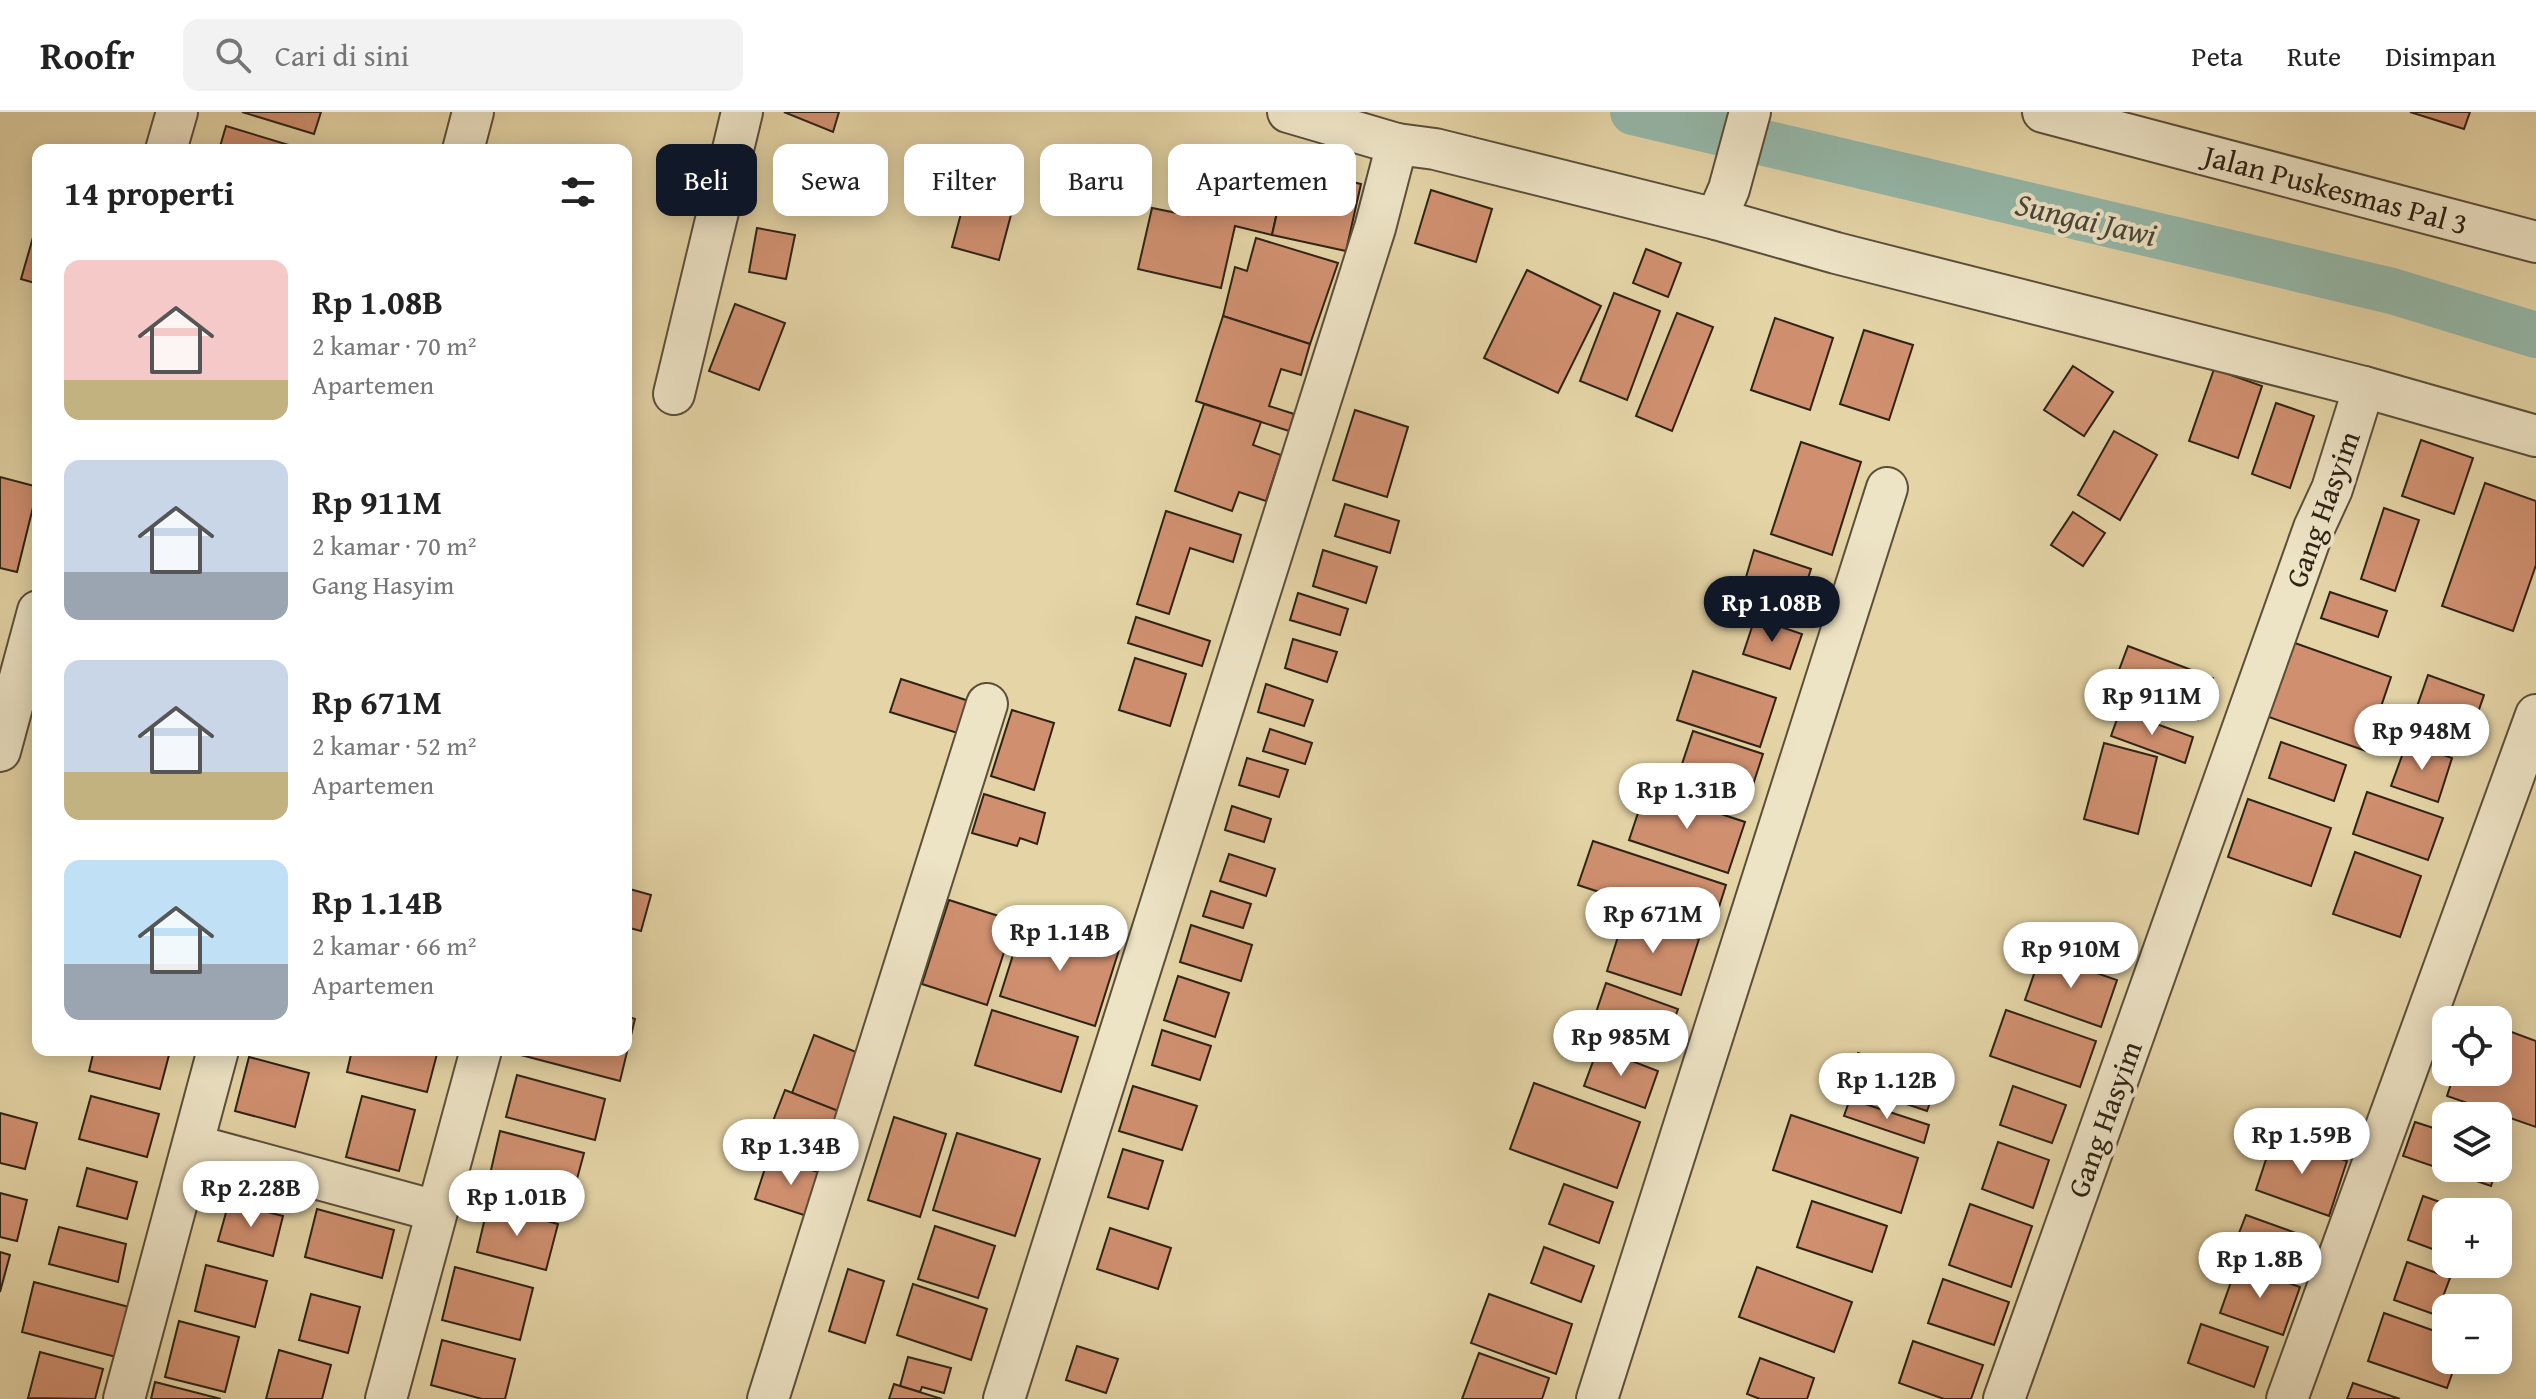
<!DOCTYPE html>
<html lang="id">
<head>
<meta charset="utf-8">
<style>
  :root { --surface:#fff; --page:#f2f2f2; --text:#222; --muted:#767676; --line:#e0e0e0; --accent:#111827 }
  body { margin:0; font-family:"Gentium Book Plus",serif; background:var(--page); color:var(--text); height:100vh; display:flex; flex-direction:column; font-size:30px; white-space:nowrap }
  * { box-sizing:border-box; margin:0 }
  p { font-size:26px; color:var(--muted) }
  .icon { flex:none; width:44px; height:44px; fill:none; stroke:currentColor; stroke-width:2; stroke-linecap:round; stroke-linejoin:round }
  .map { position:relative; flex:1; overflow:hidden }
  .details { position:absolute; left:32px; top:32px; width:600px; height:912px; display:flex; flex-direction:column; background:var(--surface); border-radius:16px; box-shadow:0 4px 20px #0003 }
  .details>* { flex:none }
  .banner { position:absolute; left:656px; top:32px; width:760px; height:72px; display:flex; gap:16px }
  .controls { position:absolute; left:2432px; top:894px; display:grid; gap:16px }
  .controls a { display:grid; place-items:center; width:80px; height:80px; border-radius:16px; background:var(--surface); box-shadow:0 4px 20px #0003; font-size:40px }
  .price { position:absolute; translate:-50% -68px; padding:0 18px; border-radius:28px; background:#fff; color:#222; font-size:26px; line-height:52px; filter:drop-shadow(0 2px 4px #0008) }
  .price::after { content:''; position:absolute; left:50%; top:48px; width:24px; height:18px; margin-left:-12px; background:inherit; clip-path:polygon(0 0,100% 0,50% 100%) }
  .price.on { background:var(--accent); color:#fff }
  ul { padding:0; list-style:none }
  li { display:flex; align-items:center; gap:24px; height:200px; padding:0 32px }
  li span { display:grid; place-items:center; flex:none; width:224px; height:160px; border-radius:16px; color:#555 }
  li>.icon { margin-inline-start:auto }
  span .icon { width:96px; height:96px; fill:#fffc; stroke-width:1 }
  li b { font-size:34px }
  h2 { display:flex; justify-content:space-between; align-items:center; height:96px; padding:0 32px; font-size:34px }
  .chip { padding:0 28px; border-radius:16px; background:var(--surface); box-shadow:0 4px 20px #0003; font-size:28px; line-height:72px }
  .chip.on { background:var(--accent); color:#fff }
  header { display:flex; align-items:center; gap:48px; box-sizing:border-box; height:112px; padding:0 40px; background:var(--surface); border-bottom:2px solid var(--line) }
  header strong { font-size:38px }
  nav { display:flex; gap:44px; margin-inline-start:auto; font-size:28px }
  .search { width:560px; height:72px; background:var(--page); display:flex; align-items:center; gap:20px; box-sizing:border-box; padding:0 28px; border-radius:16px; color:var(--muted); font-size:30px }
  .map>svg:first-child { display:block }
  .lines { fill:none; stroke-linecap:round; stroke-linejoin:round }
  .canal { stroke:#95b8a9; stroke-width:46 }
  .building { fill:#d09070; stroke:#2f2316; stroke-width:2 }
  .street-casing { stroke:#5c4f3a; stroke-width:44 }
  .street { stroke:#ede3c5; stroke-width:40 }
  .labels { text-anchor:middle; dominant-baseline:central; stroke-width:8; stroke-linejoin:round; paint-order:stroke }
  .street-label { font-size:30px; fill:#2f2316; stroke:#ede3c5 }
  .water-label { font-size:32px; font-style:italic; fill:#48483b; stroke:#ede3c5 }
</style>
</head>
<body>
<header>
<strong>Roofr</strong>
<div class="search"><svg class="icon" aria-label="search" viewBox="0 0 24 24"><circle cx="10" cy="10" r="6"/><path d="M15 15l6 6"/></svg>Cari di sini</div>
<nav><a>Peta</a><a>Rute</a><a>Disimpan</a></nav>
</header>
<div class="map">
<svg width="2536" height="1287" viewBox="0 0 2536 1287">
  <rect width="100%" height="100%" fill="#e4d4a6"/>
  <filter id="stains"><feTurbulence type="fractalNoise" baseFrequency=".0025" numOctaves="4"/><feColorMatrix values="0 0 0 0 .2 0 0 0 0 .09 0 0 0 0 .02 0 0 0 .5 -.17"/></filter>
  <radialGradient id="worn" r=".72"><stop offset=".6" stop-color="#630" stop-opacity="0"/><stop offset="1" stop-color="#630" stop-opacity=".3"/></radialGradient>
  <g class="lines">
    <path class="canal" d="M1633 0 2392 179 2536 223"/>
  </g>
  <g class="building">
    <path d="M242 0H321L314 22Z"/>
    <path d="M784 0H839L833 20Z"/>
    <path d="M2410 0H2470L2464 17Z"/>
    <path d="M226 14 302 37 301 38H219Z"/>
    <path d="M1201 41 1286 59 1272 123 1235 114 1221 176 1138 157 1152 96 1187 103Z"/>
    <path d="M1320 62 1361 72 1346 139 1272 123 1281 83 1314 91Z"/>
    <path d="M970 68 1017 80 999 148 952 135Z"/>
    <path d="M1431 78 1492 97 1476 150 1415 131Z"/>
    <path d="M38 108V172L21 167Z"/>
    <path d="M757 116 795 123 786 167 749 160Z"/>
    <path d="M1256 126 1338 151 1310 232 1223 204 1235 155 1247 159Z"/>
    <path d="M1646 137 1681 151 1668 185 1633 171Z"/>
    <path d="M1527 158 1601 194 1558 281 1484 246Z"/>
    <path d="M1614 181 1660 199 1627 288 1580 269Z"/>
    <path d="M735 192 785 211 759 278 709 259Z"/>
    <path d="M1677 201 1713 215 1672 319 1636 304Z"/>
    <path d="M1223 204 1310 232 1301 263 1281 257 1269 294 1294 302 1289 319 1196 289Z"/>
    <path d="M1775 206 1833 226 1810 298 1751 278Z"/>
    <path d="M1864 218 1913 233 1889 308 1840 292Z"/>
    <path d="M2073 254 2113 280 2084 324 2044 298Z"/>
    <path d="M2214 257 2262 274 2238 346 2189 329Z"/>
    <path d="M2276 291 2314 304 2290 376 2252 362Z"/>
    <path d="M1204 292 1261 310 1253 333 1281 343 1266 389 1239 380 1232 399 1175 379Z"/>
    <path d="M1355 298 1408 315 1387 385 1333 368Z"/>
    <path d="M2114 319 2157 343 2120 408 2078 383Z"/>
    <path d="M2421 328 2473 346 2454 402 2402 384Z"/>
    <path d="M1801 330 1861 350 1832 443 1771 422Z"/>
    <path d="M0 365 38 375 17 460 0 456Z"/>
    <path d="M2485 371 2536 389V453L2513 519 2442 494Z"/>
    <path d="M1345 392 1399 409 1390 441 1335 424Z"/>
    <path d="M2384 396 2419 408 2395 479 2361 467Z"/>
    <path d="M1166 399 1241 423 1233 450 1190 436 1169 502 1137 492Z"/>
    <path d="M2073 400 2105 421 2083 454 2051 433Z"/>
    <path d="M1323 438 1377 455 1366 491 1313 474Z"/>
    <path d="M1754 438 1811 457 1797 501 1741 482Z"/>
    <path d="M2330 480 2387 499 2378 525 2321 506Z"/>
    <path d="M1298 481 1348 497 1340 523 1290 508Z"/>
    <path d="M1136 505 1210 529 1202 554 1128 531Z"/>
    <path d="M1755 506 1802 522 1790 557 1743 542Z"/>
    <path d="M1293 527 1337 540 1327 570 1285 556Z"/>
    <path d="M2292 530 2391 565 2366 639 2266 604Z"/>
    <path d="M2128 534 2213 566 2198 608 2112 577Z"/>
    <path d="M1135 546 1186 562 1170 614 1119 598Z"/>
    <path d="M1693 559 1776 586 1760 635 1677 608Z"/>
    <path d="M2428 563 2484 583 2468 629 2412 609Z"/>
    <path d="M901 567 972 590 961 622 890 600Z"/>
    <path d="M1266 572 1313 588 1304 614 1258 600Z"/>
    <path d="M1012 598 1054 611 1034 678 991 664Z"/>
    <path d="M2120 599 2193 625 2185 651 2111 624Z"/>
    <path d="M1270 617 1312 631 1305 652 1263 639Z"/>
    <path d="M1693 619 1763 642 1746 694 1676 670Z"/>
    <path d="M2281 630 2346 653 2334 689 2269 666Z"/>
    <path d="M2407 630 2452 646 2438 690 2391 674Z"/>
    <path d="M2104 631 2157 645 2138 722 2084 707Z"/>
    <path d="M1247 646 1288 658 1279 685 1239 673Z"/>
    <path d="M1646 677 1745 710 1728 761 1629 728Z"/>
    <path d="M2367 680 2443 706 2428 748 2353 722Z"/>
    <path d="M984 682 1045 701 1037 732 1020 726 1017 734 972 721Z"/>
    <path d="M2248 687 2331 716 2311 774 2228 745Z"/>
    <path d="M1232 694 1271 707 1264 730 1225 718Z"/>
    <path d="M1593 729 1726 773 1712 817 1578 773Z"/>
    <path d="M2355 740 2421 764 2400 825 2333 802Z"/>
    <path d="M1229 742 1275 757 1266 784 1220 769Z"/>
    <path d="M626 776 651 783 641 819 626 815Z"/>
    <path d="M1211 779 1251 792 1243 816 1203 804Z"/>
    <path d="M949 788 1014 809 987 893 922 872Z"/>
    <path d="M1625 803 1699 827 1681 883 1607 859Z"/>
    <path d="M1024 808 1119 838 1095 914 1000 884Z"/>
    <path d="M1191 813 1252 833 1241 869 1180 850Z"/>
    <path d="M2041 842 2117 868 2101 915 2025 888Z"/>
    <path d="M1178 864 1229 881 1215 925 1164 908Z"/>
    <path d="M1606 871 1678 897 1662 941 1591 915Z"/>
    <path d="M992 898 1078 925 1061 980 975 953Z"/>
    <path d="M2006 898 2096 929 2080 975 1990 944Z"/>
    <path d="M626 904 635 907 620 969 521 943 523 938H626Z"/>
    <path d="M2498 915 2536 929V1015L2447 984 2455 960H2498Z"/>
    <path d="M1162 918 1211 934 1200 968 1152 953Z"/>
    <path d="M814 923 861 942 838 999 792 981Z"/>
    <path d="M1598 936 1658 959 1645 996 1584 974Z"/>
    <path d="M94 938H151L169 943 160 977 89 959Z"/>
    <path d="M352 938H438L427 980 347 960Z"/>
    <path d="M1858 941 1938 968 1927 999 1847 972Z"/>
    <path d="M249 945 309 961 295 1015 235 999Z"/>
    <path d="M517 963 605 987 595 1028 506 1005Z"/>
    <path d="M1534 971 1640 1010 1617 1076 1510 1037Z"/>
    <path d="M1133 974 1197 994 1182 1038 1119 1019Z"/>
    <path d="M2013 974 2066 993 2052 1031 2000 1013Z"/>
    <path d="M785 978 846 1002 824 1059 763 1035Z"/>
    <path d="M91 984 159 1002 147 1045 79 1027Z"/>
    <path d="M362 984 415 998 399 1059 346 1045Z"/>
    <path d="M1850 987 1929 1013 1924 1031 1844 1004Z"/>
    <path d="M0 1001 37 1011 25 1057 0 1051Z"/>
    <path d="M1791 1003 1918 1046 1901 1101 1773 1058Z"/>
    <path d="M894 1005 946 1022 920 1105 868 1088Z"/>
    <path d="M2415 1010 2446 1020V1056H2497L2491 1074 2403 1044Z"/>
    <path d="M500 1019 584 1041 570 1093 488 1071Z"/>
    <path d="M957 1021 1040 1047 1015 1124 933 1098Z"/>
    <path d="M2274 1023 2347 1049 2329 1104 2256 1078Z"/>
    <path d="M1998 1030 2049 1048 2033 1096 1982 1077Z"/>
    <path d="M1123 1037 1163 1049 1148 1097 1108 1085Z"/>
    <path d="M769 1044 827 1063 813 1106 755 1087Z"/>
    <path d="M87 1056 137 1070 127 1107 77 1094Z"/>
    <path d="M1564 1072 1613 1090 1599 1131 1549 1112Z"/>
    <path d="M0 1081 27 1088 17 1129 0 1125Z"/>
    <path d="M2423 1084 2468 1100H2446V1142L2408 1128Z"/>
    <path d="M1812 1089 1887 1114 1872 1160 1797 1135Z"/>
    <path d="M229 1090 283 1104 273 1144 218 1129Z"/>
    <path d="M1970 1092 2032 1114 2011 1175 1949 1153Z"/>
    <path d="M488 1093 558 1112 546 1158 477 1140Z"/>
    <path d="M317 1097 394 1118 382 1166 305 1145Z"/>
    <path d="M2246 1103 2296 1121 2286 1152 2234 1134Z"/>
    <path d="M935 1114 995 1134 978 1186 918 1167Z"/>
    <path d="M59 1115 126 1132 118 1170 49 1152Z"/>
    <path d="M1110 1116 1171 1136 1158 1177 1097 1157Z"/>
    <path d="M1544 1135 1594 1154 1581 1190 1531 1171Z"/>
    <path d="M0 1140 10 1143 0 1180Z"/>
    <path d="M2407 1150 2450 1166 2436 1203 2394 1188Z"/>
    <path d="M206 1153 267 1169 255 1215 195 1199Z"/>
    <path d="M2237 1153 2300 1175 2283 1223 2220 1201Z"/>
    <path d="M455 1155 533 1176 520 1228 442 1208Z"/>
    <path d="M1757 1155 1852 1190 1834 1240 1739 1205Z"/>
    <path d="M848 1157 884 1169 865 1231 829 1219Z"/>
    <path d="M1943 1167 2009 1190 1994 1233 1928 1211Z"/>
    <path d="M34 1170 129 1195 116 1245 22 1220Z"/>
    <path d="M913 1172 987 1197 971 1248 897 1223Z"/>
    <path d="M311 1182 360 1195 348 1241 299 1228Z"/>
    <path d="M1489 1182 1572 1212 1556 1262 1471 1231Z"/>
    <path d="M2384 1201 2446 1223V1248H2457L2447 1276 2368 1249Z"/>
    <path d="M179 1209 239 1225 225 1280 165 1265Z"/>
    <path d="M2201 1212 2268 1235 2254 1275 2188 1251Z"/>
    <path d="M442 1228 515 1247 505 1287H482L431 1273Z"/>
    <path d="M1913 1229 1983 1253 1971 1287H1944L1899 1271Z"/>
    <path d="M1077 1234 1118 1247 1106 1281 1066 1268Z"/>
    <path d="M279 1238 331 1253 322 1287H266Z"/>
    <path d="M40 1240 103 1257 95 1287 28 1286Z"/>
    <path d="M1479 1241 1549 1266 1542 1287H1462Z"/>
    <path d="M908 1245 951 1256 944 1281 922 1275 920 1280 900 1274Z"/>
    <path d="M1760 1246 1814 1266 1807 1287H1760L1747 1282Z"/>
    <path d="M155 1270 221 1287H151Z"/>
    <path d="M2353 1271 2400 1287H2347Z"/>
    <path d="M894 1272 900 1274 942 1287H889Z"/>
  </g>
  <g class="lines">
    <g class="street-casing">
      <g id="street">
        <path d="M1288 0 1397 32"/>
        <path d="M2043 0 2536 130"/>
        <path d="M166 38 177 0"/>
        <path d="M463 38 473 0"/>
        <path d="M1716 107 1729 77 1750 0"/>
        <path d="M674 282 742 0"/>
        <path d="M0 639 38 499"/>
        <path d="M193 1033 436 1099"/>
        <path d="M124 1287 218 938"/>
        <path d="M386 1287 481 938"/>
        <path d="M768 1287 987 592"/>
        <path d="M1004 1287 1375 116 1397 32 1435 37 1716 107 1836 141 2364 275 2536 324"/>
        <path d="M1597 1287 1887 376"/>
        <path d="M2004 1287 2314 416 2332 377 2364 275"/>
        <path d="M2287 1287 2536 603"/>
      </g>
    </g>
    <use href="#street" class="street"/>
  </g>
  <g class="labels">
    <g class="street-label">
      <text transform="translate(2336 77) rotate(15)">Jalan Puskesmas Pal 3</text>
      <text transform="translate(2322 397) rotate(-70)">Gang Hasyim</text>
      <text transform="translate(2104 1007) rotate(-70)">Gang Hasyim</text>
    </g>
    <g class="water-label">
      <text transform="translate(2086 107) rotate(13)">Sungai Jawi</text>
    </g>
  </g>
  <rect width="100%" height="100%" filter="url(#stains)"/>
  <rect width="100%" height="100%" fill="url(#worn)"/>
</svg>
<div class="controls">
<a><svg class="icon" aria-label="locate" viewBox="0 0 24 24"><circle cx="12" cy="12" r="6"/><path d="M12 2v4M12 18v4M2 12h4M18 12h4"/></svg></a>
<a><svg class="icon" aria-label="layers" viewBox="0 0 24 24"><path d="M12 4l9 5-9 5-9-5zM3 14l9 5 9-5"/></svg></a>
<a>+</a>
<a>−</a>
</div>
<b class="price on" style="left:1772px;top:532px">Rp 1.08B</b>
<b class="price" style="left:2152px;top:625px">Rp 911M</b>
<b class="price" style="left:2422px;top:660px">Rp 948M</b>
<b class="price" style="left:1687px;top:719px">Rp 1.31B</b>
<b class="price" style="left:1653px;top:843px">Rp 671M</b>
<b class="price" style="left:1060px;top:861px">Rp 1.14B</b>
<b class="price" style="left:2071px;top:878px">Rp 910M</b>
<b class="price" style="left:1621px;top:966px">Rp 985M</b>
<b class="price" style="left:1887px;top:1009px">Rp 1.12B</b>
<b class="price" style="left:2302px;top:1064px">Rp 1.59B</b>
<b class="price" style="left:791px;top:1075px">Rp 1.34B</b>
<b class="price" style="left:251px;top:1117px">Rp 2.28B</b>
<b class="price" style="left:517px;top:1126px">Rp 1.01B</b>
<b class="price" style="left:2260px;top:1188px">Rp 1.8B</b>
<div class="banner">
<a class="chip on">Beli</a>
<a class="chip">Sewa</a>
<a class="chip">Filter</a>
<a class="chip">Baru</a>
<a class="chip">Apartemen</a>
</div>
<section class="details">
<h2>14 properti<svg class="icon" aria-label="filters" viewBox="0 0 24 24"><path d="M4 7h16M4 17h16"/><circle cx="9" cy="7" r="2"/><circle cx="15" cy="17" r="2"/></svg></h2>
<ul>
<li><span style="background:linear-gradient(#f6c9c9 75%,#c2b280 0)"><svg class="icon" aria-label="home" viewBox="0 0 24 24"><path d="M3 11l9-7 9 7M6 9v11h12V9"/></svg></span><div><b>Rp 1.08B</b><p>2 kamar · 70 m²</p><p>Apartemen</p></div></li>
<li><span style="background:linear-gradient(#c9d6e8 70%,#9aa5b1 0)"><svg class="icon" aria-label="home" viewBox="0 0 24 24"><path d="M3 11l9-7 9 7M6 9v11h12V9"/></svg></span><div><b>Rp 911M</b><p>2 kamar · 70 m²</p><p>Gang Hasyim</p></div></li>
<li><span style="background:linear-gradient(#c9d6e8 70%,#c2b280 0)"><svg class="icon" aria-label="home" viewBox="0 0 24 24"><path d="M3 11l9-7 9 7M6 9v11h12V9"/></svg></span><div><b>Rp 671M</b><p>2 kamar · 52 m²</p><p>Apartemen</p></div></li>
<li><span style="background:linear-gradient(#bfe0f5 65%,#9aa5b1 0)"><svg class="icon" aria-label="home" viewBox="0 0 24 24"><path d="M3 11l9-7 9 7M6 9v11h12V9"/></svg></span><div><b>Rp 1.14B</b><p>2 kamar · 66 m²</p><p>Apartemen</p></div></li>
</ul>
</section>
</div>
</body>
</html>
